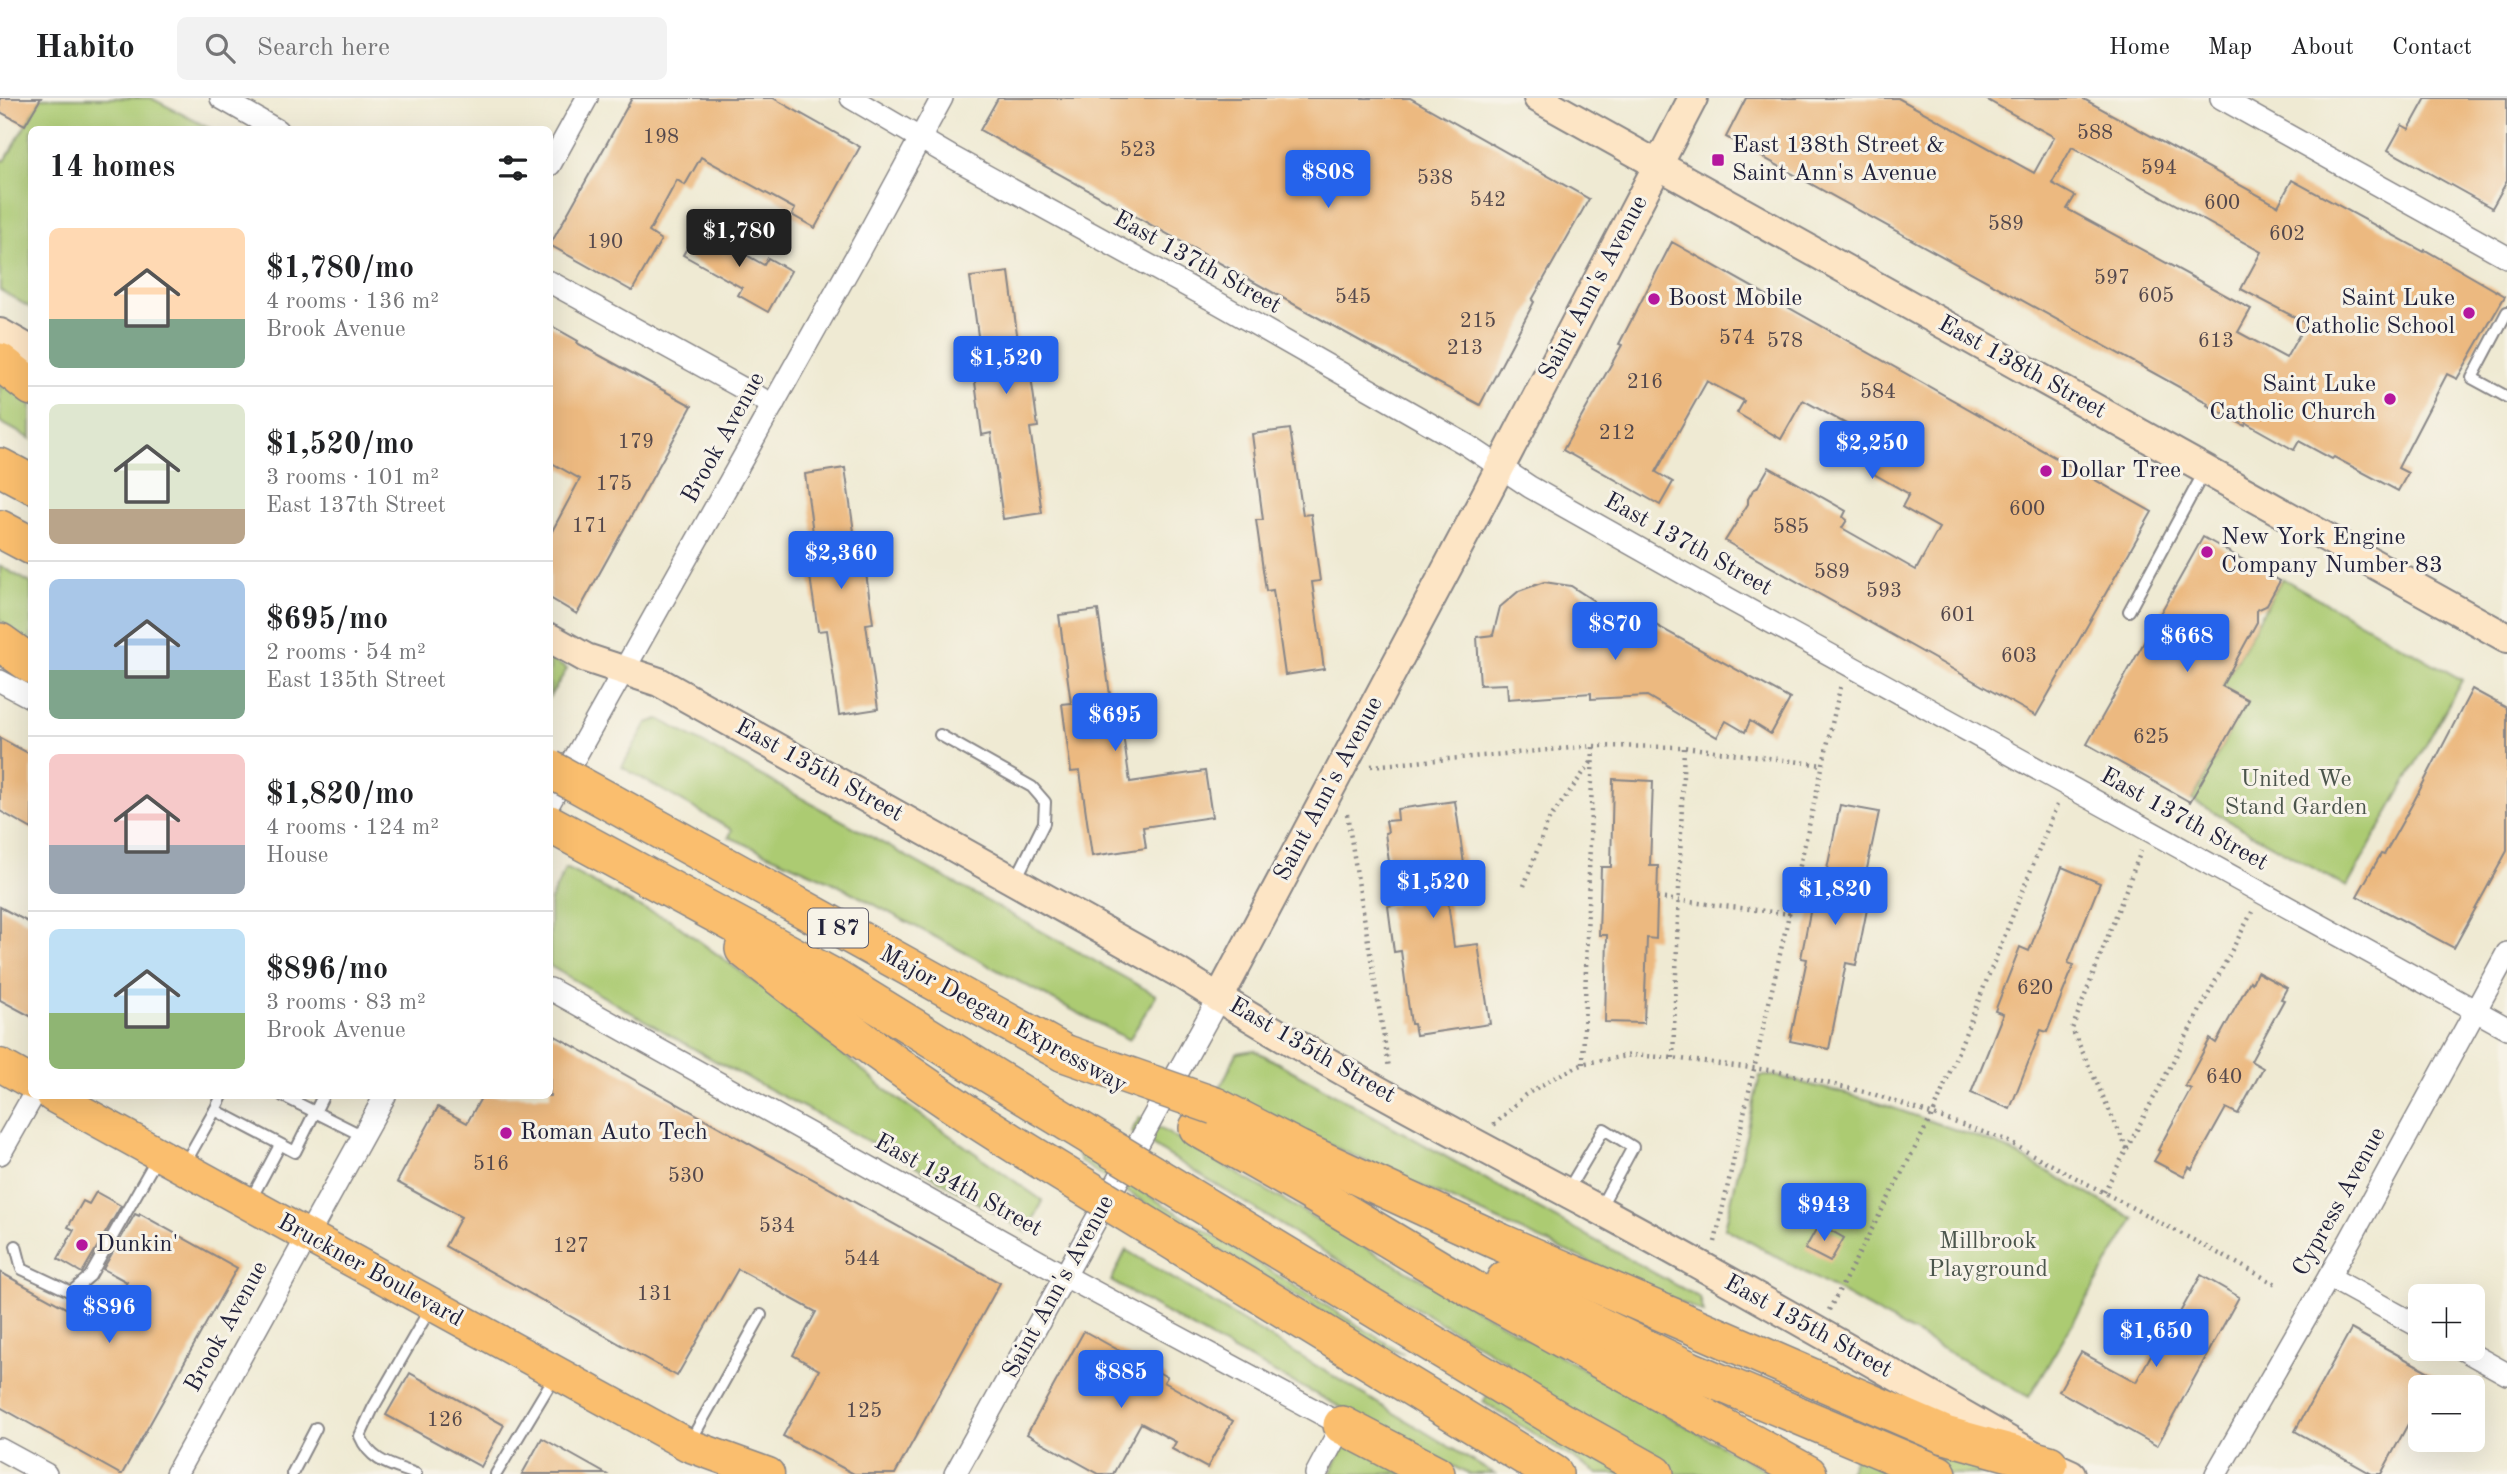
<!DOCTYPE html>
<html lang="en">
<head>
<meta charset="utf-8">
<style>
  :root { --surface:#fff; --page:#f2f2f2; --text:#202124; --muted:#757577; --line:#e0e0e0; --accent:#2563eb }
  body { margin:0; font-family:"Old Standard TT",serif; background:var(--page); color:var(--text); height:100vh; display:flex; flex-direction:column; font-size:26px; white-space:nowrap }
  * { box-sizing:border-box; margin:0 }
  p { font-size:23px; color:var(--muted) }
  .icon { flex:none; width:38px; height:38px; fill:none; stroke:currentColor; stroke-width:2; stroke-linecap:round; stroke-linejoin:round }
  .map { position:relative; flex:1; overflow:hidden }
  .details { position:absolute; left:28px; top:28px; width:525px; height:973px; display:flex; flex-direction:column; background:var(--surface); border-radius:10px; box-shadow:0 7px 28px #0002 }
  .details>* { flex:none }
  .fabs { position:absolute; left:2408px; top:1186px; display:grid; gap:14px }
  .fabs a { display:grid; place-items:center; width:77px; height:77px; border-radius:10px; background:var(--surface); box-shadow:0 7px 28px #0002; font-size:35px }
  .price { position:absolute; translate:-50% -60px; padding:0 16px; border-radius:7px; background:var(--accent); color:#fff; font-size:23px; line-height:46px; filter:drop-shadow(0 2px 4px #0008) }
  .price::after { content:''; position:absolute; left:50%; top:42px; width:21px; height:16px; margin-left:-10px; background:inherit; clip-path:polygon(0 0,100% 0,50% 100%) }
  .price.on { background:#222; color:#fff }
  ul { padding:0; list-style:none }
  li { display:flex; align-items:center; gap:21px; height:175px; padding:0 21px }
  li+li { border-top:2px solid var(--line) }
  li span { display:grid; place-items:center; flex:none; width:196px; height:140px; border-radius:10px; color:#555 }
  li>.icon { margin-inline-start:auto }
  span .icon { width:84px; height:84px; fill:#fffc; stroke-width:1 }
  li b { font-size:30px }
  h2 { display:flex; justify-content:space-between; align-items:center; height:84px; padding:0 21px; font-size:30px }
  header { display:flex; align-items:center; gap:42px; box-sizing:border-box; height:98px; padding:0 35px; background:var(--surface); border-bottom:2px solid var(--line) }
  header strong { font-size:33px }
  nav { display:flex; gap:38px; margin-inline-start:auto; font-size:24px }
  .search { width:490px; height:63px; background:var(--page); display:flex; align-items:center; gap:18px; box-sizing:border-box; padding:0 24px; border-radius:10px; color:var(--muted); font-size:26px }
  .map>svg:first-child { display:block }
  .green { fill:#accb72; stroke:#677656; stroke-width:2 }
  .building { fill:#ecb980; fill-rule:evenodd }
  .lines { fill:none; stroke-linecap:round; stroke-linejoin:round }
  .lane-casing { stroke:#888687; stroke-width:14 }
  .street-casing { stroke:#888687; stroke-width:24 }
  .secondary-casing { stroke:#888687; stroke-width:32 }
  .primary-casing { stroke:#888687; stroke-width:35 }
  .highway-casing { stroke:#888687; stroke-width:40 }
  .path { stroke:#888687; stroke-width:4.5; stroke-dasharray:2 5; stroke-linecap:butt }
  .lane { stroke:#fff; stroke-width:10 }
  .street { stroke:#fff; stroke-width:21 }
  .secondary { stroke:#fde5c5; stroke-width:28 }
  .primary { stroke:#fabe6e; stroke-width:32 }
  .highway { stroke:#fabe6e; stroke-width:37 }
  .highway-bridge-casing { stroke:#888687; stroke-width:40; stroke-linecap:butt }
  .highway-bridge { stroke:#fabe6e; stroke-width:37 }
  .poi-dot { fill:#b5179e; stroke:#f7f3e8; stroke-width:2.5 }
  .labels { text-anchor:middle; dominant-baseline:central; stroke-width:6; stroke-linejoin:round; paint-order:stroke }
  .number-label { font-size:21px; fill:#54484c }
  .shield { fill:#f7f3e8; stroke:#62616f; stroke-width:2 }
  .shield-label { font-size:23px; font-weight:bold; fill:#22223b }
  .poi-label { font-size:24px; fill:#22223b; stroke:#f7f3e8; text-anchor:start }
  .street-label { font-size:24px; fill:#22223b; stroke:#f7f3e8 }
  .park-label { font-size:24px; fill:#4b554c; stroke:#f7f3e8 }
</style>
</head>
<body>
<header>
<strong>Habito</strong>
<div class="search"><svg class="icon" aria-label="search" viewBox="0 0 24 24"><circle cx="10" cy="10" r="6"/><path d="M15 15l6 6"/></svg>Search here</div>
<nav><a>Home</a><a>Map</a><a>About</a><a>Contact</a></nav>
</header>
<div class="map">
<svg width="2507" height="1376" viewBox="0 0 2507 1376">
  <rect width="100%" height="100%" fill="#f7f3e8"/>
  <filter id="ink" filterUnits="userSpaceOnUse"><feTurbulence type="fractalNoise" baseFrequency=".0143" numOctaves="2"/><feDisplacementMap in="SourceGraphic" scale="14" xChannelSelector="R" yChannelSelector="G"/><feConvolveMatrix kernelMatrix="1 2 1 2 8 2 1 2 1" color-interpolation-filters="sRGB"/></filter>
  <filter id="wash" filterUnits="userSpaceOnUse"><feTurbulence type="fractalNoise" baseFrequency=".00686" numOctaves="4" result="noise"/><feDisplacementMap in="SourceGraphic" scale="28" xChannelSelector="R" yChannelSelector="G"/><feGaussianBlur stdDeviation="1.57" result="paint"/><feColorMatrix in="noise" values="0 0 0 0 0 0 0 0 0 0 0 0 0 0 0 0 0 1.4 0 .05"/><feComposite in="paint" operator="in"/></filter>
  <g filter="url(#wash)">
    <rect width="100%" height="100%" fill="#efead3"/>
    <g class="green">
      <path d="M41 0H151L211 31 32 32 31 210 0 192V61L5 63Z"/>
      <path d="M0 277 31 302V341L0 324Z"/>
      <path d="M0 468 31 485V545L0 523Z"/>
      <path d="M2282 480 2462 582 2347 789 2192 702 2247 603 2222 588Z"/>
      <path d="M550 561 567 571 550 598Z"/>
      <path d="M659 621 1156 897 1129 942 832 784 729 739 732 732 622 669 647 625Z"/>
      <path d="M566 770 635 807 669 821 767 893 891 996 1043 1103 1027 1134 912 1066 719 965 550 868V803Z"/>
      <path d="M1254 952C1403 1033 1550 1119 1700 1200L1704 1215 1276 1023 1219 992 1237 955Z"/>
      <path d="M1760 978H1775L1870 1002 1999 1047 2134 1121 2029 1299 1725 1130Z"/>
      <path d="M1140 1019 1368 1151 1772 1376H1598L1483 1304 1509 1265 1384 1191 1131 1034Z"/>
      <path d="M1076 1052 1404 1256 1383 1250 1203 1142 1081 1064Z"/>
      <path d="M1126 1152 1494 1376H1468L1224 1248 1111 1183Z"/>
      <path d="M1872 1319 1991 1376H1848Z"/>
      <path d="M1346 1344 1419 1376H1330Z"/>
    </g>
    <g id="blocks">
      <g class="building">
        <path d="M0 0H41L25 27 0 14Z"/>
        <path d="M632 0H773L860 49 815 130 792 117 795 111 701 59 685 87 677 82 649 134 661 142 632 193 550 147Z"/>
        <path d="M998 0H1410L1589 101 1532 202 1534 204 1480 307 1380 254 980 32Z"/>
        <path d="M1746 0H1898L2034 75 2054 39 1984 0H2082L2278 108 2292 82 2424 154 2425 152 2505 198 2457 281 2447 276 2398 370 2408 375 2398 393 2334 359 2332 361 2299 343 2294 352 2246 325 2245 328 2207 307 2208 305 1726 39ZM2072 49 2261 154 2241 191 2306 225 2286 260 2238 234 2251 211 2067 111 2075 98 2052 85Z"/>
        <path d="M2426 0H2507V83L2492 110 2388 52 2402 27 2409 31Z"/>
        <path d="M699 130 764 167 768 160 791 173 768 214 738 197 742 190 683 157Z"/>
        <path d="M1672 144 2152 414 2036 618 1725 443 1748 406V401L1753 392 1757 390 1769 369 1846 413 1843 419 1847 422 1842 430 1916 472 1939 430 1902 409 1909 396 1874 376 1888 349 1803 302 1781 341 1737 315 1744 303 1707 283 1656 374 1673 384 1660 407 1563 352 1622 247 1619 246Z"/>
        <path d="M1009 174 1020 259 1028 257 1038 329 1030 330 1042 415 1003 421 991 335 982 337 973 269 982 267 970 179Z"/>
        <path d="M550 227 578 243 577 245 692 308 577 516 550 500V437L580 381 550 364Z"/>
        <path d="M1290 331 1303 417 1311 416 1320 483 1312 484 1324 571 1285 577 1273 492 1266 493 1256 422H1263L1252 336Z"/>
        <path d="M845 370 857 455 863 454 873 525 866 526 878 611 839 617 827 532 818 533 808 465 817 464 805 376Z"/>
        <path d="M2203 439 2280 483 2266 508 2257 512V524L2222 588 2248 602 2190 704 2087 646Z"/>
        <path d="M1544 484 1571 488 1594 503 1602 524 1643 520 1790 601 1771 636 1750 623 1745 634 1726 623 1717 639 1647 598 1591 601V595L1508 601 1507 586 1480 587 1477 539 1493 537 1500 509 1519 493Z"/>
        <path d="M1098 512 1110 597 1117 596 1130 684 1205 673 1212 719 1143 729 1146 750 1092 758 1080 673 1071 674 1062 606 1071 605 1059 517Z"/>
        <path d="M2472 591 2507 610V753L2454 850 2357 798 2381 756 2384 757 2414 703Z"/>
        <path d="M0 640 32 657V731L0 713Z"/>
        <path d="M1613 681 1653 683 1650 768H1658L1656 841 1647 840 1644 925 1605 924 1607 837H1599L1601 769H1611Z"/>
        <path d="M1455 703 1468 794 1447 797 1454 849 1478 846 1490 926 1416 937 1414 926H1411L1401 853 1394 854 1388 808 1395 807 1385 735 1388 734 1386 723 1398 722 1397 711Z"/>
        <path d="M1840 707 1879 714 1861 799 1869 801 1856 867 1846 865 1829 951 1790 943 1807 861 1801 860 1815 789 1823 791Z"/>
        <path d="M2062 769 2100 785 2068 865 2074 867 2047 934 2041 932 2010 1011 1971 995 2003 916 1995 913 2020 849 2029 853Z"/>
        <path d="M0 809 32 826V919L0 902Z"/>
        <path d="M2257 874 2287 890 2281 901 2284 902 2251 963 2263 970 2238 1016 2226 1010 2192 1071 2189 1069 2184 1079 2154 1063 2160 1053 2158 1052 2191 991 2185 988 2210 941 2216 945 2250 883 2252 885Z"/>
        <path d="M550 935 1000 1185 895 1376H854L783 1338 819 1272 793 1257 816 1214 738 1171 677 1278 445 1148 461 1119 397 1084 438 1009 467 1025 482 998H550Z"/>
        <path d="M96 1094 121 1108 82 1175 58 1161 74 1132 68 1129 83 1103 89 1106Z"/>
        <path d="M135 1116 139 1118 140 1116 237 1170 122 1376H120L0 1309V1174L102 1230 127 1184 103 1171Z"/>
        <path d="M1819 1126 1844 1140 1830 1164 1805 1151Z"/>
        <path d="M2201 1177 2239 1199 2157 1348 2059 1293 2081 1254 2136 1284 2151 1257 2155 1259Z"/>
        <path d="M2351 1231 2458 1290H2420V1313L2412 1328 2408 1326 2381 1376H2372L2295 1333Z"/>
        <path d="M1084 1233 1167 1279 1164 1284 1233 1323 1207 1370 1172 1351 1176 1344 1141 1325 1113 1376H1099L1027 1336Z"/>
        <path d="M410 1275 504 1327 481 1369 386 1317Z"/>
        <path d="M542 1340 606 1376H522Z"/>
      </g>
    </g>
  </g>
  <g filter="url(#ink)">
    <use href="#blocks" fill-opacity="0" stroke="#888687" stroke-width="2"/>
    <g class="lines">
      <g class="lane-casing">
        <g id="lane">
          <path d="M2507 214 2472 280 2507 299"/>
          <path d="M2129 513 2204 374"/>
          <path d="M940 637 1032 689 1045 704 1044 725 1015 783"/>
          <path d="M222 998 215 1012 295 1054 323 998"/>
          <path d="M283 998 363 1038"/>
          <path d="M184 1067 215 1012"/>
          <path d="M1566 1095 1604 1031 1633 1049 1600 1110"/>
          <path d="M250 1103 280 1047"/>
          <path d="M16 1148 22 1171 71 1194 90 1178 157 1060"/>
          <path d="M690 1344 761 1217"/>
          <path d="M292 1376 316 1330"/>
          <path d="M416 1376C391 1367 371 1364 360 1338L373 1310 431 1209"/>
          <path d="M496 1376 556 1276"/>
        </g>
      </g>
      <g class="street-casing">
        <g id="street">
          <path d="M221 0 277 32"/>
          <path d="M851 0 952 59 1220 206 1467 347 1530 389 1729 501 2507 930"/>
          <path d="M2221 0 2507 159"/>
          <path d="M550 67 587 0"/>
          <path d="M550 184 773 307"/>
          <path d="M0 583 32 600"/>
          <path d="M550 704 859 153 942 0"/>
          <path d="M550 891 1065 1178 1342 1327 1316 1376"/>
          <path d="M0 1056 33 998"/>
          <path d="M2329 1179 2420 1229"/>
          <path d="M2462 1251 2507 1276"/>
          <path d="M0 1351 46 1376"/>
          <path d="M176 1376 385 998"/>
          <path d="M955 1376 1219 900"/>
          <path d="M2216 1376 2350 1142 2507 855"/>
        </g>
      </g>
      <g class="secondary-casing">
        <g id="secondary">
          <path d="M1538 0 2507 540"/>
          <path d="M0 235 32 253"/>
          <path d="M550 540 586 560 659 584 1179 875C1314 961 1457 1036 1598 1111 1750 1193 1899 1280 2049 1366L2071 1376"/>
          <path d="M1219 900 1480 408 1693 0"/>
        </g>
      </g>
      <g class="primary-casing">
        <g id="primary">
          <path d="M0 967 32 985"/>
          <path d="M53 998 688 1347 768 1376"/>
        </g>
      </g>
      <g class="highway-casing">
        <g id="highway">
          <path d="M0 264 32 289"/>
          <path d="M0 369 32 386"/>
          <path d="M0 431 32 448"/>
          <path d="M0 544 32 567"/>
          <path d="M612 705 1064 955"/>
          <path d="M550 726 829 877 1041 1008"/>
          <path d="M744 851C832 921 922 989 1018 1048"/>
          <path d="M1215 1008 1298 1051 1500 1144 1945 1337 2049 1366"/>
          <path d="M1198 1030 1309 1093 1474 1192 1808 1376"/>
          <path d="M1200 1105 1562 1324 1655 1376"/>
          <path d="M1181 1148 1554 1376"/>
          <path d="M1505 1182 1690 1272 1938 1376"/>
          <path d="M1342 1327 1436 1376"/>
        </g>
      </g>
      <g class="path">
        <path d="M1371 668 1593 648 1684 649 1823 667"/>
        <path d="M1347 716 1389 970"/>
        <path d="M1524 788 1548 723 1592 663"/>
        <path d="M1657 800 1790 816"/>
        <path d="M1673 960 1684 649"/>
        <path d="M1583 966 1593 648"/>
        <path d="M1494 1027 1525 997 1557 978 1586 965 1632 957 1673 960 1776 973 1873 996 2003 1041 2276 1186"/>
        <path d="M2127 1051 2072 931 2141 753"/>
        <path d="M2104 1094 2252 814"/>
        <path d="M1715 1144 1841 586"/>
        <path d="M1829 1212 1933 1016 2057 707"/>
      </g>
      <use href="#lane" class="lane"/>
      <use href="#street" class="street"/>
      <use href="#secondary" class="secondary"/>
      <use href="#primary" class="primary"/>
      <use href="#highway" class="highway"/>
      <g class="highway-bridge-casing">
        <g id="highway-bridge">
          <path d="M550 671 612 705"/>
          <path d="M1064 955 1215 1008"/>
          <path d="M1041 1008 1200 1105"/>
          <path d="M1018 1048 1181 1148"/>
        </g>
      </g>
      <use href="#highway-bridge" class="highway-bridge"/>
    </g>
  </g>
  <g class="poi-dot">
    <rect x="1711" y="55" width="14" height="14" rx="3.5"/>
    <circle cx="1654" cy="201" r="7"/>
    <circle cx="2469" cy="215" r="7"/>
    <circle cx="2390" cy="301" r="7"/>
    <circle cx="2046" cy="373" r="7"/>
    <circle cx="2207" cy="454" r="7"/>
    <circle cx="506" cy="1035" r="7"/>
    <circle cx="82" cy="1147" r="7"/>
  </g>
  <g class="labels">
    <g class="number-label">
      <text x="2095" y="35">588</text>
      <text x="661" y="39">198</text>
      <text x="1138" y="52">523</text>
      <text x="2159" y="70">594</text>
      <text x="1435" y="80">538</text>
      <text x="1488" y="102">542</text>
      <text x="2222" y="105">600</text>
      <text x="2006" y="126">589</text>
      <text x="2287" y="136">602</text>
      <text x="605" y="144">190</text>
      <text x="2112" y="180">597</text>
      <text x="2156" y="198">605</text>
      <text x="1353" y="199">545</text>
      <text x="1478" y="223">215</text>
      <text x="1737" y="240">574</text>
      <text x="1785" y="243">578</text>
      <text x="2216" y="243">613</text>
      <text x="1465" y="250">213</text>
      <text x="1645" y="284">216</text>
      <text x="1878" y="294">584</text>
      <text x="1617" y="335">212</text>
      <text x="636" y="344">179</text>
      <text x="614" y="386">175</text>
      <text x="2027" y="411">600</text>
      <text x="590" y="428">171</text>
      <text x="1791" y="429">585</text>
      <text x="1832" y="474">589</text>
      <text x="1884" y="493">593</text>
      <text x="1958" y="517">601</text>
      <text x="2019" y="558">603</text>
      <text x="2151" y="639">625</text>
      <text x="2035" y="890">620</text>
      <text x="2224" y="979">640</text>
      <text x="491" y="1066">516</text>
      <text x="686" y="1078">530</text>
      <text x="777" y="1128">534</text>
      <text x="571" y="1148">127</text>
      <text x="862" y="1161">544</text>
      <text x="655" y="1196">131</text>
      <text x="864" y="1313">125</text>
      <text x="445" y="1322">126</text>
    </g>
    <rect class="shield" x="808" y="810.5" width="60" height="39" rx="5"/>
    <g class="shield-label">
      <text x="838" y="830">I 87</text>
    </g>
    <g class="poi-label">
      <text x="1732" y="48">East 138th Street &amp;<tspan x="1732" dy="28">Saint Ann's Avenue</tspan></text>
      <text x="1668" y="201">Boost Mobile</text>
      <text x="2455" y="201" text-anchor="end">Saint Luke<tspan x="2455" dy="28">Catholic School</tspan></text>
      <text x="2376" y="287" text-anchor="end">Saint Luke<tspan x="2376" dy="28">Catholic Church</tspan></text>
      <text x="2060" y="373">Dollar Tree</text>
      <text x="2221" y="440">New York Engine<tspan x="2221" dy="28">Company Number 83</tspan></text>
      <text x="520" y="1035">Roman Auto Tech</text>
      <text x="96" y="1147">Dunkin'</text>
    </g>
    <g class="street-label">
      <text transform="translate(1197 165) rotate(29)">East 137th Street</text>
      <text transform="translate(1594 190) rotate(-62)">Saint Ann's Avenue</text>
      <text transform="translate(2022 270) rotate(29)">East 138th Street</text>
      <text transform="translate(724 340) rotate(-61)">Brook Avenue</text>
      <text transform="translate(1688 447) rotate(29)">East 137th Street</text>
      <text transform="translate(819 673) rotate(29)">East 135th Street</text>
      <text transform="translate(1329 691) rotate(-62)">Saint Ann's Avenue</text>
      <text transform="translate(2184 722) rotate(29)">East 137th Street</text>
      <text transform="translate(1003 922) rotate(29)">Major Deegan Expressway</text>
      <text transform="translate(1312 953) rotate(30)">East 135th Street</text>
      <text transform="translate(958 1088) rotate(29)">East 134th Street</text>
      <text transform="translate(2340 1104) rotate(-61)">Cypress Avenue</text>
      <text transform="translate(370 1173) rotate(29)">Bruckner Boulevard</text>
      <text transform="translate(1059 1189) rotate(-61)">Saint Ann's Avenue</text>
      <text transform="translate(227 1229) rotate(-61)">Brook Avenue</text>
      <text transform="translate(1808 1229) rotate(29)">East 135th Street</text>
    </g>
    <g class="park-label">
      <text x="2296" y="682">United We<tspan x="2296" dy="28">Stand Garden</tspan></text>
      <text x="1988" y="1144">Millbrook<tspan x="1988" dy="28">Playground</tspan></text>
    </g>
  </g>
</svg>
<div class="fabs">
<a>+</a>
<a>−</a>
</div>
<b class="price" style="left:1328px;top:112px">$808</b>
<b class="price on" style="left:739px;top:171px">$1,780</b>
<b class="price" style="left:1006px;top:298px">$1,520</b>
<b class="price" style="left:1872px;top:383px">$2,250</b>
<b class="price" style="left:841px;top:493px">$2,360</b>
<b class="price" style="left:1615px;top:564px">$870</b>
<b class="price" style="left:2187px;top:576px">$668</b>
<b class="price" style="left:1115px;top:655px">$695</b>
<b class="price" style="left:1433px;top:822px">$1,520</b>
<b class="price" style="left:1835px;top:829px">$1,820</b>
<b class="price" style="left:1824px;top:1145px">$943</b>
<b class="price" style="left:109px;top:1247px">$896</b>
<b class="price" style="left:2156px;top:1271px">$1,650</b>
<b class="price" style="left:1121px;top:1312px">$885</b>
<section class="details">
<h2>14 homes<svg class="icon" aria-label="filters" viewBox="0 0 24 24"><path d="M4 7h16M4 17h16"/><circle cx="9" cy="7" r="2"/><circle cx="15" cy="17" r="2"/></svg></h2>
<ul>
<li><span style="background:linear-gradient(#ffd9b3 65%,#7fa58c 0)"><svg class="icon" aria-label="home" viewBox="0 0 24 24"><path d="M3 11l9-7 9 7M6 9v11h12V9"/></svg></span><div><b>$1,780/mo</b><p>4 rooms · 136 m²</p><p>Brook Avenue</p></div></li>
<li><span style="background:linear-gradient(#dfe7d0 75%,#b9a48a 0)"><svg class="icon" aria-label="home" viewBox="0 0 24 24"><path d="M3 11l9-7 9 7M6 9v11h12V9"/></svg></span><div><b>$1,520/mo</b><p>3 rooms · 101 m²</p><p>East 137th Street</p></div></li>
<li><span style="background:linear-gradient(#a9c7e8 65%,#7fa58c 0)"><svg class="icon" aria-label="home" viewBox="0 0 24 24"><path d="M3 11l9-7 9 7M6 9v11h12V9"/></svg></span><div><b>$695/mo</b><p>2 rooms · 54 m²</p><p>East 135th Street</p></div></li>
<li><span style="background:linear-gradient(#f6c9c9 65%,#9aa5b1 0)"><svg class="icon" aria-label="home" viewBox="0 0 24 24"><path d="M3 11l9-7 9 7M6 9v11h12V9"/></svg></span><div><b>$1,820/mo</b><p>4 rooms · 124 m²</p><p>House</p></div></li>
<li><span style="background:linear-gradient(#bfe0f5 60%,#8fb573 0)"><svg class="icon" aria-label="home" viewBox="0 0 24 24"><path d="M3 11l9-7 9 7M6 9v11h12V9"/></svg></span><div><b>$896/mo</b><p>3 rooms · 83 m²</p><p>Brook Avenue</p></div></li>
</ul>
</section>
</div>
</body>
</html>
